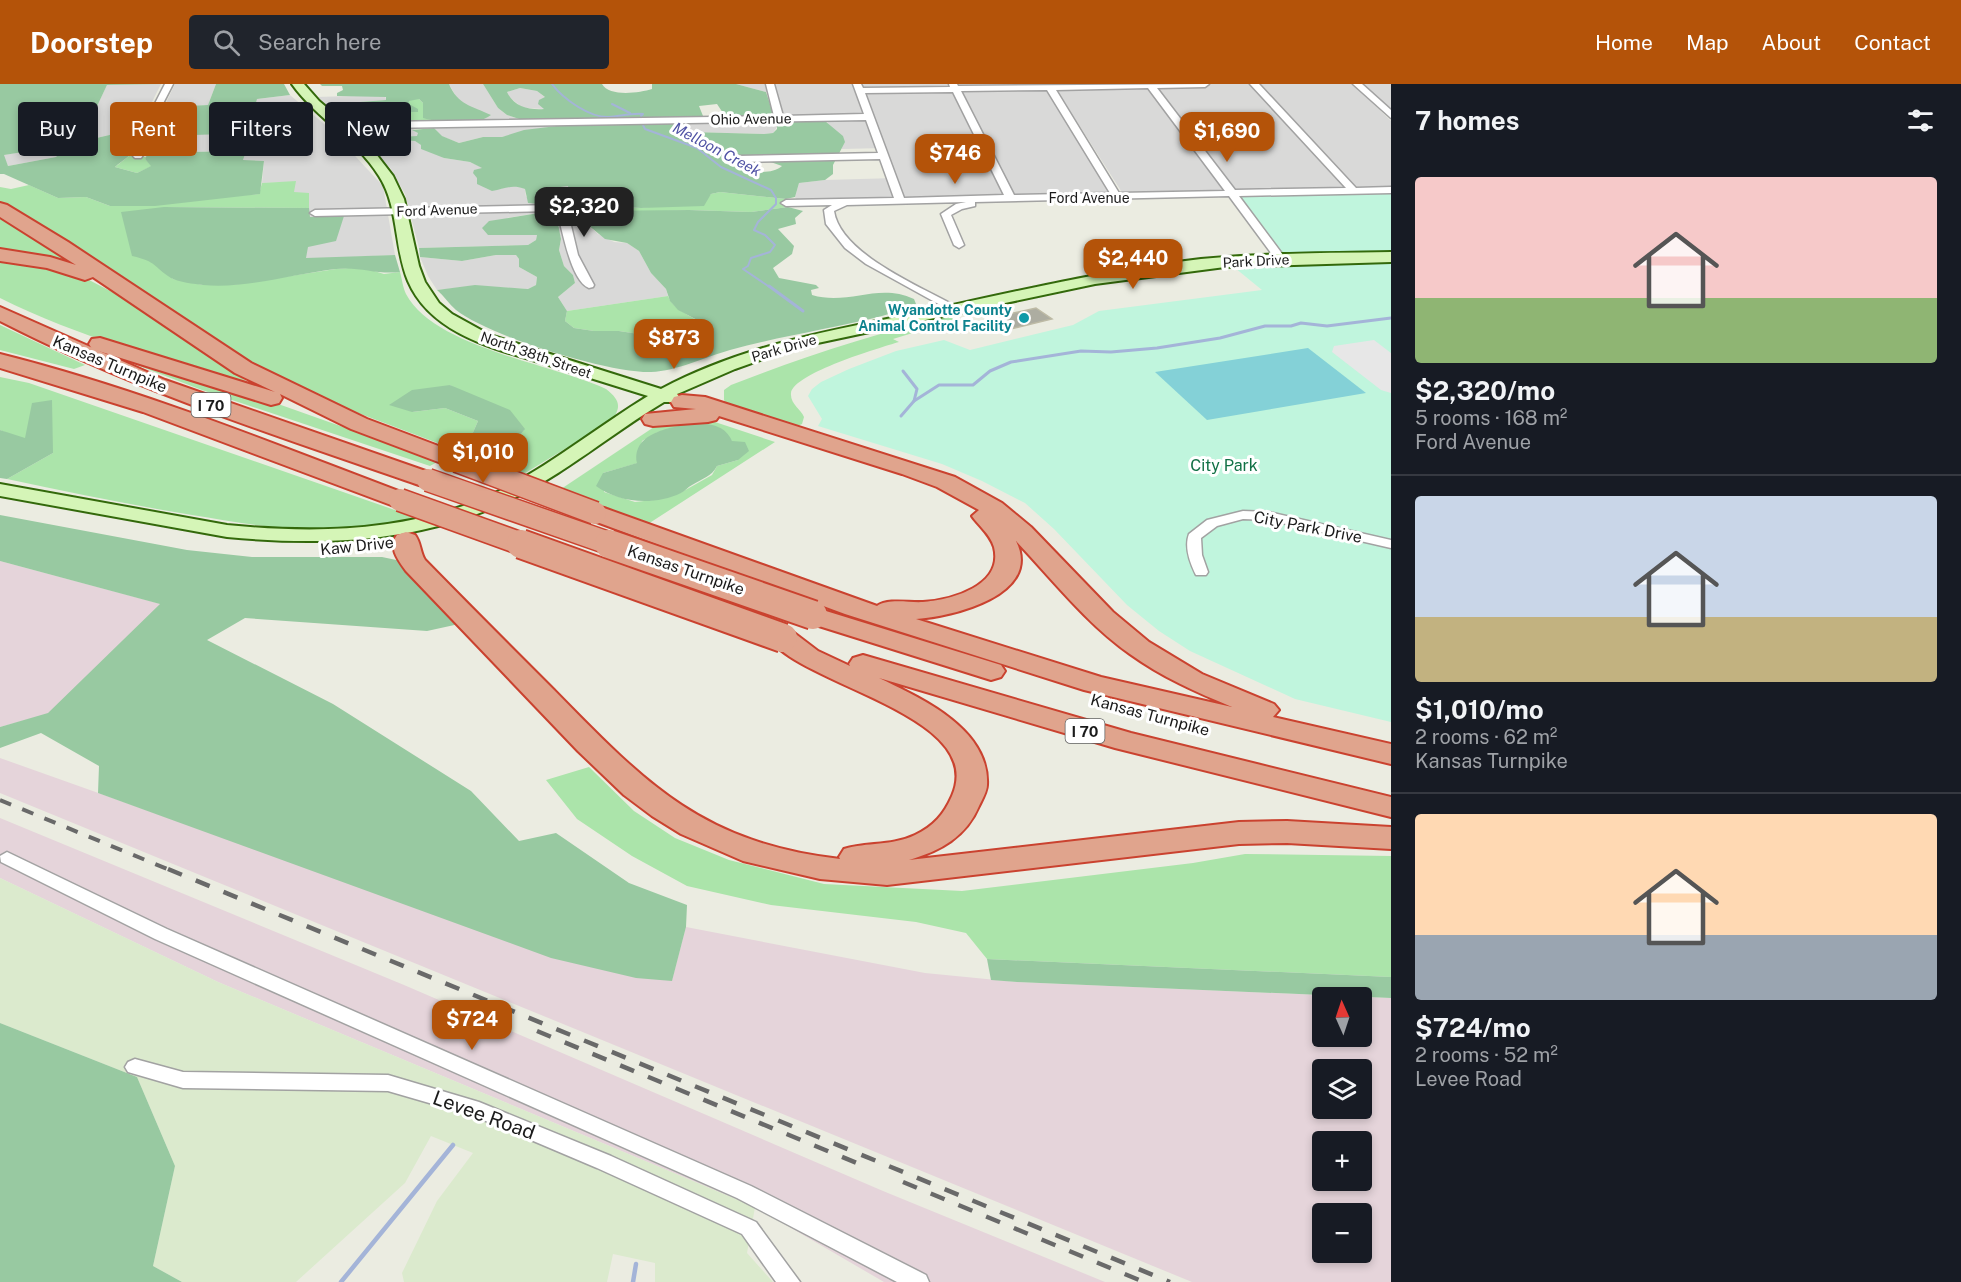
<!DOCTYPE html>
<html lang="en">
<head>
<meta charset="utf-8">
<style>
  :root { --surface:#171b24; --page:#20242c; --text:#f1f3f6; --muted:#9ea1a6; --line:#363941; --accent:#b45309 }
  body { margin:0; font-family:"Public Sans",sans-serif; background:var(--page); color:var(--text); height:100vh; display:flex; flex-direction:column; font-size:22px; white-space:nowrap }
  * { box-sizing:border-box; margin:0 }
  p { font-size:20px; color:var(--muted) }
  .icon { flex:none; width:33px; height:33px; fill:none; stroke:currentColor; stroke-width:2; stroke-linecap:round; stroke-linejoin:round }
  .map { position:relative; flex:1; overflow:hidden }
  .details { display:flex; flex-direction:column; background:var(--surface); width:570px }
  .details>* { flex:none }
  .guide { position:absolute; left:18px; top:18px; width:570px; height:54px; display:flex; gap:12px }
  .needle { width:39px; rotate:357deg }
  .controls { position:absolute; left:1312px; top:903px; display:grid; gap:12px }
  .controls a { display:grid; place-items:center; width:60px; height:60px; border-radius:6px; background:var(--surface); box-shadow:0 3px 9px #0003; font-size:30px }
  .price { position:absolute; translate:-50% -51px; padding:0 14px; border-radius:12px; background:var(--accent); color:#fff; font-size:20px; line-height:39px; filter:drop-shadow(0 2px 3px #0008) }
  .price::after { content:''; position:absolute; left:50%; top:36px; width:18px; height:14px; margin-left:-9px; background:inherit; clip-path:polygon(0 0,100% 0,50% 100%) }
  .price.on { background:#222; color:#fff }
  ul { padding:0; list-style:none }
  li { display:grid; align-content:center; gap:12px; height:318px; padding:0 24px }
  li+li { border-top:2px solid var(--line) }
  li span { display:grid; place-items:center; height:186px; border-radius:6px; color:#555 }
  li>.icon { margin-inline-start:auto }
  span .icon { width:108px; height:108px; fill:#fffc; stroke-width:1 }
  li b { font-size:26px }
  h2 { display:flex; justify-content:space-between; align-items:center; height:72px; padding:0 24px; font-size:26px }
  .tag { padding:0 21px; border-radius:6px; background:var(--surface); box-shadow:0 3px 9px #0003; font-size:21px; line-height:54px }
  .tag.on { background:var(--accent); color:#fff }
  header { display:flex; align-items:center; gap:36px; box-sizing:border-box; height:84px; padding:0 30px; background:var(--accent); color:#fff }
  header strong { font-size:28px }
  nav { display:flex; gap:33px; margin-inline-start:auto; font-size:21px }
  .search { width:420px; height:54px; background:var(--page); display:flex; align-items:center; gap:15px; box-sizing:border-box; padding:0 21px; border-radius:6px; color:var(--muted); font-size:22px }
  main { display:flex; flex:1; min-height:0 }
  .map>svg:first-child { display:block }
  .residential { fill:#d9d9d8 }
  .industrial { fill:#e5d4da; fill-rule:evenodd }
  .farmland { fill:#dbeacd }
  .grass { fill:#abe4aa; fill-rule:evenodd }
  .forest { fill:#98c9a1; fill-rule:evenodd }
  .park { fill:#c0f5dd }
  .pitch { fill:#84d1d7 }
  .parking { fill:#e7e7e7 }
  .lines { fill:none; stroke-linecap:round; stroke-linejoin:round }
  .stream-far2 { stroke:#a4b4d8; stroke-width:2 }
  .stream-far1 { stroke:#a4b4d8; stroke-width:3 }
  .stream { stroke:#a4b4d8; stroke-width:4.5 }
  .building { fill:#adada1; stroke:#bdbaa5; stroke-width:1.5 }
  .minor-casing { stroke:#a2a2a2; stroke-width:3 }
  .secondary-casing { stroke:#33690b; stroke-width:4 }
  .motorway-casing { stroke:#ca422f; stroke-width:4 }
  .minor { fill:#fff; fill-rule:evenodd }
  .secondary { fill:#d5f5b7; fill-rule:evenodd }
  .motorway { fill:#e0a48d; fill-rule:evenodd }
  .rail-far1 { stroke:#696969; stroke-width:4; stroke-dasharray:12 12; stroke-linecap:butt }
  .rail { stroke:#696969; stroke-width:4.5; stroke-dasharray:15 15; stroke-linecap:butt }
  .motorway-bridge-far1-casing { stroke:#ca422f; stroke-width:25; stroke-linecap:butt }
  .motorway-bridge-casing { stroke:#ca422f; stroke-width:32; stroke-linecap:butt }
  .motorway-bridge-far1 { stroke:#e0a48d; stroke-width:22 }
  .motorway-bridge { stroke:#e0a48d; stroke-width:28 }
  .culture-dot { fill:#0f9aa8; stroke:#fff; stroke-width:2 }
  .labels { text-anchor:middle; dominant-baseline:central; stroke-width:6; stroke-linejoin:round; paint-order:stroke }
  .far-street-label { font-size:14px; fill:#1b1b1b; stroke:#fff }
  .far-culture-label { font-size:14px; font-weight:bold; fill:#0d838f; stroke:#fff; text-anchor:end }
  .far-water-label { font-size:15px; font-style:italic; fill:#4f52a4; stroke:#fff }
  .shield { fill:#fff; stroke:#5f5f5f; stroke-width:1.5 }
  .shield-label { font-size:15px; font-weight:bold; fill:#1b1b1b }
  .street-label { font-size:16px; fill:#1b1b1b; stroke:#fff }
  .park-label { font-size:16px; fill:#127146; stroke:#fff }
  .near-street-label { font-size:20px; fill:#1b1b1b; stroke:#fff }
</style>
</head>
<body>
<header>
<strong>Doorstep</strong>
<div class="search"><svg class="icon" aria-label="search" viewBox="0 0 24 24"><circle cx="10" cy="10" r="6"/><path d="M15 15l6 6"/></svg>Search here</div>
<nav><a>Home</a><a>Map</a><a>About</a><a>Contact</a></nav>
</header>
<main>
<div class="map">
<svg width="1391" height="1198" viewBox="0 0 1391 1198">
  <rect width="100%" height="100%" fill="#ebece1"/>
  <g class="residential">
    <path d="M161 0 139 44 67 61 56 73 8 82 3 71 36 66 50 38 92 33 107 1Z"/>
    <path d="M175 0H216L208 21 164 23Z"/>
    <path d="M449 0H483L498 24 507 31 525 37H473L480 26 470 24 458 16Z"/>
    <path d="M736 0H1043L1111 109 797 117 795 113 799 99 825 96 896 94 885 64 842 65 824 32H784L777 8H766Z"/>
    <path d="M1053 0H1353L1391 37V105L1123 110Z"/>
    <path d="M1363 0H1391V26Z"/>
    <path d="M520 4 537 7 546 14 545 25 523 24 509 13 507 8Z"/>
    <path d="M290 11 330 45 383 102 395 171 305 175 309 124 293 108 295 98 262 99 264 77 243 76 245 67 188 68 194 51 230 36V26L257 15Z"/>
    <path d="M385 11 386 16 360 18 379 27 396 26V39L357 42 345 40 316 13Z"/>
    <path d="M781 37 773 49 764 50 691 48 687 45V38Z"/>
    <path d="M554 40 555 42 502 53H483L459 59 441 52 434 44Z"/>
    <path d="M387 43 417 44 413 46 418 49V52L398 53 397 56 415 57 444 74 470 78 483 84 501 105 508 101 517 102 525 105 526 113 552 102H568L570 118 574 120 552 127 556 130 545 128 507 134 522 151H537L536 156 528 161 419 164 405 110 391 85 356 48Z"/>
    <path d="M588 141 598 150 614 158 627 159 639 167 651 189 666 205 668 212 567 227 558 213 575 199 573 191 564 182 559 166 561 155 558 143Z"/>
    <path d="M496 171H516L519 175V183L537 193 536 201 528 205 475 202 437 206 428 192 420 173 462 177Z"/>
  </g>
  <g class="industrial">
    <path d="M0 477 161 520 48 630 0 643Z"/>
    <path d="M0 674 208 748 672 896 686 843 925 889 1017 898 1391 914V1198H1192L0 709ZM1323 914H1362V952H1323ZM1323 986H1362V1024H1323ZM1323 1058H1362V1096H1323ZM1323 1130H1362V1168H1323Z"/>
    <path d="M0 734 404 901 883 1107 1105 1198H884L755 1123 218 898 0 794Z"/>
  </g>
  <path class="farmland" d="M0 794 218 898 755 1123 747 1169 773 1198H655V1179L613 1170 607 1198H404L402 1189 437 1117 473 1069 431 1052 405 1099 296 1198H182L153 1182 175 1082 137 993 0 939Z"/>
  <g class="grass">
    <path d="M412 15H419L423 19V29L434 37 396 39V26L408 28 409 17Z"/>
    <path d="M129 72 146 73 145 75 152 82 137 89 115 83Z"/>
    <path d="M296 97 294 108 309 109V124L164 123 152 176 173 195 203 201H232L336 185 361 183 384 190 400 188C402 195 403 204 406 210 435 264 553 280 606 305 620 316 622 323 611 337L522 391 496 381 524 346 450 301 412 328 445 324 478 337 464 369 321 315 278 293 230 266 0 120V103L11 105 29 101 58 114 86 113 110 122 259 110 262 99Z"/>
    <path d="M720 108 786 115 788 123 751 128 689 126 644 128 581 135 588 141 574 142 571 128 566 124 574 120 641 124 706 116 711 110Z"/>
    <path d="M0 134 66 175 61 176 0 168Z"/>
    <path d="M0 173 67 188 89 196 116 210 249 299C164 277 79 253 0 214Z"/>
    <path d="M668 212C676 232 700 231 711 250L706 253 665 254 619 247H594L574 244 565 237 567 227Z"/>
    <path d="M949 233 961 237 935 248 929 244 893 255 899 258C879 264 794 289 791 309 790 320 801 325 804 333L802 340 793 344 728 323 724 316V306L731 301C803 273 874 249 949 233Z"/>
    <path d="M0 241 85 281 74 285 0 266Z"/>
    <path d="M102 266 281 321 439 377 430 382 202 306 100 267Z"/>
    <path d="M0 293 29 299 415 433C344 458 265 443 192 431 130 421 69 408 7 395L53 369 0 346Z"/>
    <path d="M712 337 775 358 648 440 561 405 657 341ZM699 339 732 357 738 376 717 382 712 391 680 409 653 416 635 418 604 408 603 389 638 379 642 357 658 348Z"/>
    <path d="M589 683 634 727 675 754 729 776 824 800 962 807 1193 779 1245 770 1391 772V893L987 875 966 849 916 838 771 821 687 802 632 772 577 735 546 696Z"/>
  </g>
  <g class="forest">
    <path d="M0 0H162L107 1 92 33 50 38 36 66 4 71 8 82 56 73 67 61 139 44C140 68 132 69 115 83L137 89 151 82 145 75C155 58 155 40 164 23L208 21 216 0H284L290 11 257 15 254 25 231 26V36L256 35 254 49 194 51 188 68 246 67 243 76 264 77 260 110 155 122H110L86 113 58 114 4 90H0Z"/>
    <path d="M320 0H449C458 21 472 22 491 31 475 43 441 39 423 34V19L419 15 409 17V20L418 25V28L366 27 359 25 357 21 360 18 386 16V13L337 12V9L343 6 342 2H322Z"/>
    <path d="M483 0H602C609 13 639 9 652 5V0H736L766 8 773 29 764 32H725L717 20 699 22 703 32 525 37 507 31 498 24ZM520 4 537 7 545 13 539 16 538 20 544 25C529 26 514 23 507 8Z"/>
    <path d="M781 37H825L843 52 845 58 833 81V90L825 96 799 99 795 113 786 115 720 108 711 110 704 122 641 124 574 120 570 118 568 102 545 105 548 118 540 120 528 119 525 105C511 100 505 105 492 107L477 100V94L473 89 474 86 482 84 470 78 444 74 421 65V61L415 57 397 56V53L417 52 418 49 412 46 434 44 442 52 459 59 483 53H502L524 46 573 40 687 38V45L691 48 764 50 773 49 777 45V40ZM740 72H753L782 82C768 94 739 85 724 79L726 75Z"/>
    <path d="M164 123 309 124 310 133 344 132 336 157 308 163 306 174 395 171 400 188C377 191 359 182 336 185 292 190 247 205 203 201 194 200 179 198 171 194 152 182 158 178 132 172L121 128Z"/>
    <path d="M788 123 803 127 795 134 796 140 778 145 794 162 792 170 773 184 779 194 816 201 819 204 811 206 812 211C849 222 878 198 914 215L916 220C905 224 893 229 882 232 831 245 780 252 730 266 705 273 677 287 651 288 608 289 489 252 456 226 449 220 444 212 437 206L475 201 528 205 536 201 537 193 519 183V175L516 171H496L462 177 420 173 419 164 528 161 536 156 537 151H488L482 144 489 137 545 128 556 130 561 155 559 166 564 182 573 191 575 199 558 213 567 227 565 237 574 244 594 247H619L665 254H706L711 249 705 240 678 226 670 217 666 205 651 189 639 167 627 159 605 155 581 135V129L591 127 689 126 751 128Z"/>
    <path d="M450 301 510 326 525 345 496 381 464 369 478 337 445 324 412 328 389 321 412 306Z"/>
    <path d="M52 316 53 369 7 395 0 394V346L25 354 32 319Z"/>
    <path d="M699 339C714 341 725 342 732 357L745 358 749 367 738 376 717 382C711 393 703 394 692 401 688 403 685 407 681 409 654 422 619 419 596 402L603 389 637 379C631 347 676 342 699 339Z"/>
    <path d="M0 431 187 466 252 473H382L401 477 459 540 427 547 245 534 207 556 333 620 471 707 519 757 556 749 629 799 687 821 686 843 672 897 636 894 551 874 98 709 99 682 41 649 0 664V643L48 629 160 520 0 477Z"/>
    <path d="M987 875 1391 893V914L1017 898 991 896Z"/>
    <path d="M0 939 137 993 175 1082 153 1182 182 1198H0Z"/>
  </g>
  <path class="park" d="M1391 109V638L1295 615 1190 567 1159 547 1127 521 1054 445 1025 419 982 397 942 380 818 342 822 335 808 312 812 305 821 298 849 285 896 267 944 256 970 266 1073 241 1099 227 1262 206 1235 184 1291 180 1241 113 1243 112Z"/>
  <path class="pitch" d="M1308 264 1366 309 1207 336 1155 288Z"/>
  <path class="parking" d="M1374 256 1391 269V309L1381 306 1332 268 1334 262Z"/>
  <g class="lines">
    <g class="stream-far2">
      <path d="M552 0C563 15 590 34 609 33 621 32 631 29 643 30L641 32"/>
      <path d="M612 20 630 29"/>
      <path d="M643 41 645 45 697 64 721 83 771 106 776 114V120L758 138 754 146 765 151 775 161 770 168 751 174 748 182 743 185 771 204"/>
    </g>
    <g class="stream-far1">
      <path d="M769 202 803 227"/>
      <path d="M914 317 939 301H973L990 287 1011 278 1081 267 1111 268 1157 264 1220 254 1265 242H1291L1301 239 1327 242 1391 234"/>
      <path d="M901 332 914 317 917 305 903 287"/>
    </g>
    <g class="stream">
      <path d="M341 1198 453 1061"/>
      <path d="M633 1198 636 1180"/>
    </g>
  </g>
  <path class="building" d="M1036 224 1052 235 1011 245 996 233Z"/>
  <g class="lines">
    <g class="minor-casing">
      <g id="minor">
        <path d="M165 0H173L155 35 152 58 141 74H135L133 72 142 58 147 35Z"/>
        <path d="M766 0H774L783 32 864 30 853 0H861L863 4 950 3 949 0H957L958 2 1209 0 1205 3 1157 4 1235 106 1346 104 1250 0H1259L1356 104 1391 103V109L1239 112 1286 175 1281 178 1277 177 1229 112 975 118V122L962 125 951 131 964 161 959 164 954 161 941 130 956 120 966 118 847 121 834 127C840 170 922 203 957 223V227L953 228 866 180 845 164 826 140 824 126 832 121 786 122 781 119 786 116 894 114 880 75 739 78 734 75 739 72 878 69 866 36 384 44 346 50 342 47 384 38 774 32ZM1148 4 1225 107 1119 109 1056 6ZM1047 6 1110 109 1014 111 961 7ZM953 8 1004 111 904 114 865 9Z"/>
        <path d="M1353 0H1362L1391 26V34Z"/>
        <path d="M553 121 568 129 578 171 594 201 593 203 589 204C571 197 563 148 558 131L551 127 315 132 310 129 315 126Z"/>
        <path d="M1243 427 1269 428 1391 456V464L1269 436 1243 435 1217 442 1201 454 1202 471 1208 488 1206 491H1196C1190 479 1184 463 1189 450L1207 436Z"/>
        <path d="M7 768 167 845 751 1102 926 1191 929 1198H897L737 1114 155 855 1 778 0 772Z"/>
        <path d="M135 975 183 988 388 991 479 1018 611 1072 756 1138 800 1198H776L742 1150 597 1084 474 1032 388 1007 183 1004 128 988 125 983 128 978Z"/>
      </g>
    </g>
    <g class="secondary-casing">
      <path id="secondary" d="M292 0H304L319 17 366 57 393 92 404 115 419 182 425 198 439 219 452 230 490 251 661 305C741 262 828 247 916 229 1010 209 1104 186 1201 175 1264 169 1328 169 1391 168V178L1225 183 1095 200 794 264 735 285 682 308 677 310 680 314 677 318H664C612 349 565 390 510 416 421 459 323 462 227 453L0 412V400L227 441C318 450 412 448 497 408 550 382 597 343 648 312 616 302 584 292 552 282 501 266 432 253 408 197 394 164 399 123 379 92 356 55 317 35 292 0Z"/>
    </g>
    <g class="motorway-casing">
      <g id="motorway">
        <path d="M0 119 7 121 68 158 251 279 367 335 465 372 469 377 465 382 457 384 449 382 351 345 280 310 282 314 279 319 271 321 92 265 89 260 92 255 100 254 275 308 235 289 93 193 85 196 47 184 0 177V165L50 173 76 181 0 133Z"/>
        <path d="M0 223 165 296 437 391 440 396 437 401 428 403 419 401C277 352 134 306 0 237Z"/>
        <path d="M0 270C140 305 274 360 409 411L412 416 409 421 400 423 391 421 143 328 0 284Z"/>
        <path d="M682 311 705 313 955 393 1002 419 1031 443 1113 528 1149 558 1202 590 1274 620 1279 626 1273 633 1391 660V680L1084 606 845 530 586 434 583 429 586 424 595 422 604 424 877 522C889 514 909 519 923 518 951 516 1004 502 994 463 990 450 979 442 972 432L979 426 937 403 902 390 719 332 716 336 708 338 653 342 645 340 642 335 645 330 696 325 674 323 671 318 674 313ZM1016 457C1052 495 1087 540 1130 570 1162 593 1196 608 1232 623L1101 593 916 535C952 533 1043 511 1016 457Z"/>
        <path d="M406 448 415 451C421 459 420 468 425 476 468 520 511 563 554 606 646 700 702 759 840 775L839 773 844 765C867 758 892 762 915 751 934 742 944 730 952 712 988 631 802 602 769 554L773 548 783 546 793 548 818 567 850 582 849 580 853 574 863 571 1131 649 1391 713V733L1115 664 879 594C921 614 990 645 987 701 987 707 982 716 979 722 966 753 940 767 909 776L1239 738 1287 737 1391 743V765L1287 759 1239 760 887 801 820 795 743 777 681 750 652 732 624 711 578 667 406 487C398 476 388 463 397 451Z"/>
        <path d="M813 523 1001 581 1005 587 1001 593 991 596 803 537 799 531 803 525Z"/>
      </g>
    </g>
    <use href="#minor" class="minor"/>
    <use href="#secondary" class="secondary"/>
    <use href="#motorway" class="motorway"/>
    <path class="rail-far1" d="M0 716 172 787"/>
    <g class="rail">
      <path d="M168 785 1170 1198"/>
      <path d="M537 947 864 1082"/>
      <path d="M903 1098 1144 1198"/>
    </g>
    <g class="motorway-bridge-far1-casing">
      <g id="motorway-bridge-far1">
        <path d="M457 377 595 429"/>
        <path d="M428 396 614 461"/>
        <path d="M400 416 525 461"/>
      </g>
    </g>
    <g class="motorway-bridge-casing">
      <g id="motorway-bridge">
        <path d="M521 460 783 554"/>
        <path d="M609 460 813 531"/>
      </g>
    </g>
    <use href="#motorway-bridge-far1" class="motorway-bridge-far1"/>
    <use href="#motorway-bridge" class="motorway-bridge"/>
  </g>
  <circle class="culture-dot" cx="1024" cy="234" r="6"/>
  <g class="labels">
    <g class="far-street-label">
      <text transform="translate(751 35) rotate(-1)">Ohio Avenue</text>
      <text x="1089" y="114">Ford Avenue</text>
      <text transform="translate(437 126) rotate(-2)">Ford Avenue</text>
      <text transform="translate(1256 177) rotate(-3)">Park Drive</text>
      <text transform="translate(784 264) rotate(-16)">Park Drive</text>
      <text transform="translate(536 271) rotate(19)">North 38th Street</text>
    </g>
    <g class="far-culture-label">
      <text x="1012" y="226">Wyandotte County<tspan x="1012" dy="16">Animal Control Facility</tspan></text>
    </g>
    <g class="far-water-label">
      <text transform="translate(717 65) rotate(28)">Melloon Creek</text>
    </g>
    <g class="shield">
      <rect x="191.5" y="309" width="39" height="24" rx="4.5"/>
      <rect x="1065.5" y="635" width="39" height="24" rx="4.5"/>
    </g>
    <g class="shield-label">
      <text x="211" y="321">I 70</text>
      <text x="1085" y="647">I 70</text>
    </g>
    <g class="street-label">
      <text transform="translate(110 280) rotate(23)">Kansas Turnpike</text>
      <text transform="translate(1308 443) rotate(11)">City Park Drive</text>
      <text transform="translate(357 462) rotate(-6)">Kaw Drive</text>
      <text transform="translate(686 486) rotate(19)">Kansas Turnpike</text>
      <text transform="translate(1150 631) rotate(15)">Kansas Turnpike</text>
    </g>
    <g class="park-label">
      <text x="1224" y="381">City Park</text>
    </g>
    <g class="near-street-label">
      <text transform="translate(484 1031) rotate(20)">Levee Road</text>
    </g>
  </g>
</svg>
<div class="controls">
<a><svg class="needle" viewBox="-14 -14 28 28"><path d="M0-13l5 13h-10z" fill="#e53935"/><path d="M0 13l5-13h-10z" fill="#9ea1a6"/></svg></a>
<a><svg class="icon" aria-label="layers" viewBox="0 0 24 24"><path d="M12 4l9 5-9 5-9-5zM3 14l9 5 9-5"/></svg></a>
<a>+</a>
<a>−</a>
</div>
<b class="price" style="left:1227px;top:79px">$1,690</b>
<b class="price" style="left:955px;top:101px">$746</b>
<b class="price on" style="left:584px;top:154px">$2,320</b>
<b class="price" style="left:1133px;top:206px">$2,440</b>
<b class="price" style="left:674px;top:286px">$873</b>
<b class="price" style="left:483px;top:400px">$1,010</b>
<b class="price" style="left:472px;top:967px">$724</b>
<div class="guide">
<a class="tag">Buy</a>
<a class="tag on">Rent</a>
<a class="tag">Filters</a>
<a class="tag">New</a>
</div>
</div>
<section class="details">
<h2>7 homes<svg class="icon" aria-label="filters" viewBox="0 0 24 24"><path d="M4 7h16M4 17h16"/><circle cx="9" cy="7" r="2"/><circle cx="15" cy="17" r="2"/></svg></h2>
<ul>
<li><span style="background:linear-gradient(#f6c9c9 65%,#8fb573 0)"><svg class="icon" aria-label="home" viewBox="0 0 24 24"><path d="M3 11l9-7 9 7M6 9v11h12V9"/></svg></span><div><b>$2,320/mo</b><p>5 rooms · 168 m²</p><p>Ford Avenue</p></div></li>
<li><span style="background:linear-gradient(#c9d6e8 65%,#c2b280 0)"><svg class="icon" aria-label="home" viewBox="0 0 24 24"><path d="M3 11l9-7 9 7M6 9v11h12V9"/></svg></span><div><b>$1,010/mo</b><p>2 rooms · 62 m²</p><p>Kansas Turnpike</p></div></li>
<li><span style="background:linear-gradient(#ffd9b3 65%,#9aa5b1 0)"><svg class="icon" aria-label="home" viewBox="0 0 24 24"><path d="M3 11l9-7 9 7M6 9v11h12V9"/></svg></span><div><b>$724/mo</b><p>2 rooms · 52 m²</p><p>Levee Road</p></div></li>
</ul>
</section>
</main>
</body>
</html>
